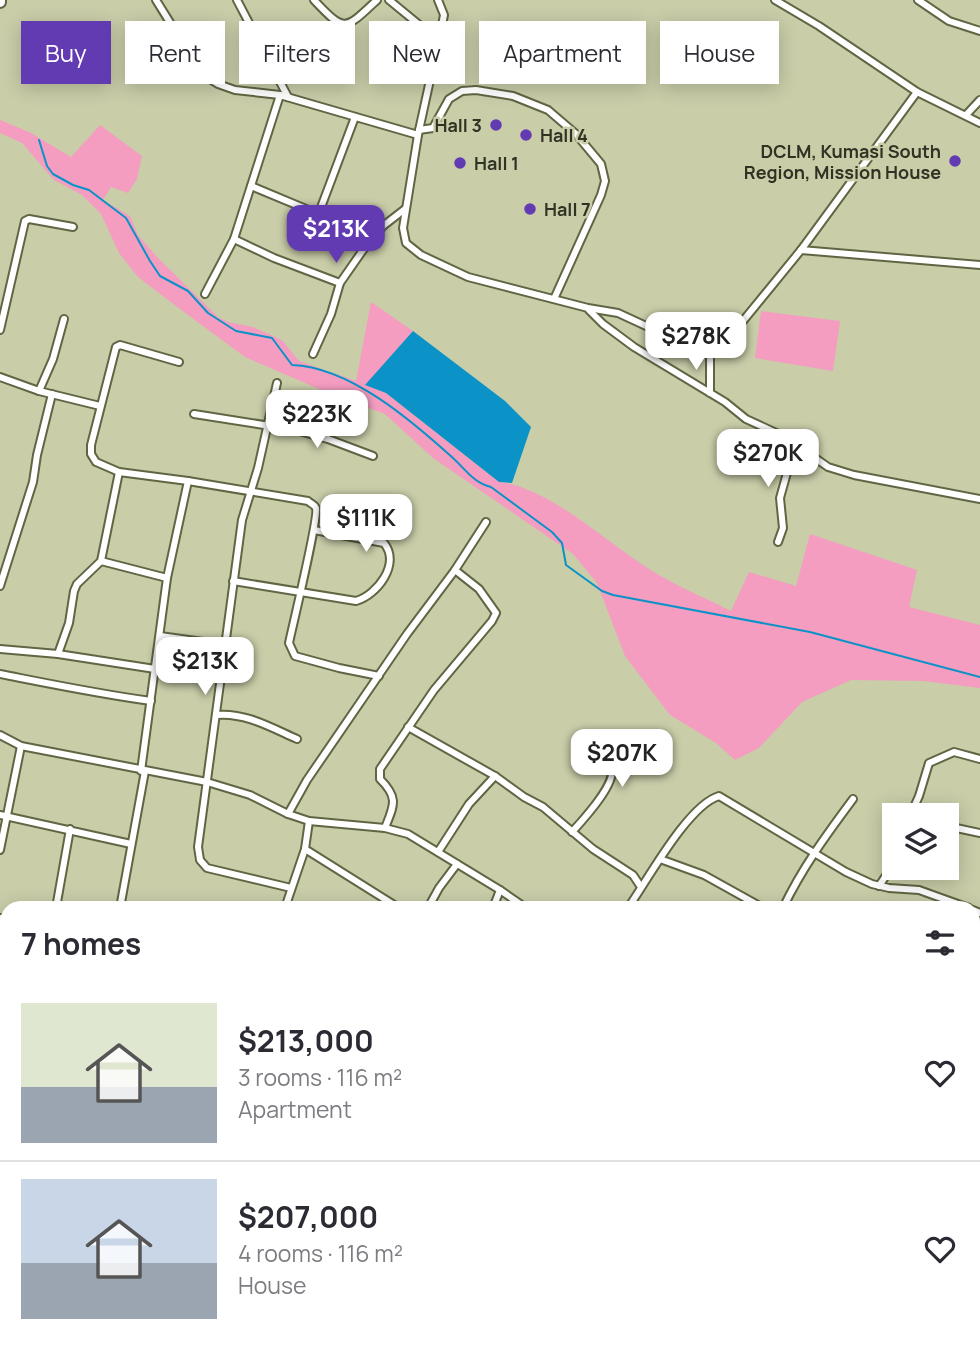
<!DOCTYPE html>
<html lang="en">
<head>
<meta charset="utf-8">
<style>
  :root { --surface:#fff; --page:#f7f7f7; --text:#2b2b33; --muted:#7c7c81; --line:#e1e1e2; --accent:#623ab2 }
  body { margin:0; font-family:Manrope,sans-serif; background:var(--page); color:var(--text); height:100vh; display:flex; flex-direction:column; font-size:26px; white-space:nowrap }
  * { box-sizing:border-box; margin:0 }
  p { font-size:23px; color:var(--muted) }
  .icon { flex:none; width:38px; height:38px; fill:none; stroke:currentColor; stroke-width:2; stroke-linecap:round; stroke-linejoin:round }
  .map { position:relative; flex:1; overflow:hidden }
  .sheet { position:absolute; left:0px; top:901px; width:980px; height:450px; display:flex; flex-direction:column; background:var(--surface); border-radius:21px 21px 0 0; box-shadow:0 4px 18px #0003 }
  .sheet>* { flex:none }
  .hud { position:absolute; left:21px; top:21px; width:938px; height:63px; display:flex; gap:14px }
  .buttons { position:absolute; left:882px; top:803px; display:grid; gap:14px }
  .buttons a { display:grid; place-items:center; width:77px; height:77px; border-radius:0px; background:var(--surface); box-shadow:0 4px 18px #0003; font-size:35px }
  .price { position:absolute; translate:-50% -60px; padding:0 16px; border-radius:14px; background:#fff; color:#222; font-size:23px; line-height:46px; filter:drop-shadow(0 2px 4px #0008) }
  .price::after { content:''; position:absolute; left:50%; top:42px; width:21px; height:16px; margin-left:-10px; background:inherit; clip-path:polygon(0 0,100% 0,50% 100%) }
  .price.active { background:var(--accent); color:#fff }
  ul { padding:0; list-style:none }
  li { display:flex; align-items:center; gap:21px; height:175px; padding:0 21px }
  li+li { border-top:2px solid var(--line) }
  li span { display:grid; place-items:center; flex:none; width:196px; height:140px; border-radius:0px; color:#555 }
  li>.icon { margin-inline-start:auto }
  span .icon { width:84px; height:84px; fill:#fffc; stroke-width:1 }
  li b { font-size:30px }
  h2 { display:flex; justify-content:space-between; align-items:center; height:84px; padding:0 21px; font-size:30px }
  .chip { padding:0 24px; border-radius:0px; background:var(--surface); box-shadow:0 4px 18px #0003; font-size:24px; line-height:63px }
  .chip.active { background:var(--accent); color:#fff }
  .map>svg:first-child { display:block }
  .green { fill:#f49dc1 }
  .water { fill:#0b92c7 }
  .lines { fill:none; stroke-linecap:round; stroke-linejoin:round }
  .stream { stroke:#0b92c7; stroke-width:2 }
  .minor-casing { stroke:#616543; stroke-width:10 }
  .trunk-casing { stroke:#616543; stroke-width:14 }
  .minor { stroke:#fff; stroke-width:6 }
  .trunk { stroke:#fff; stroke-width:10 }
  .poi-dot { fill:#623ab2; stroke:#c9cda8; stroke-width:2.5 }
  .labels { text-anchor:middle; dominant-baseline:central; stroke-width:5; stroke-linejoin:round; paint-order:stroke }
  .poi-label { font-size:18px; font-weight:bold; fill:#303223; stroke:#c9cda8; text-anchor:start }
</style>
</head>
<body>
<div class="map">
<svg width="980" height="1350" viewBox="0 0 980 1350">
  <rect width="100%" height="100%" fill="#c9cda8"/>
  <g class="green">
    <path d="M0 120 31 133 71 157 100 125 142 156 137 179 128 193 111 187 103 200 130 216 138 235 157 257 218 317 228 322 253 327 282 340 299 361 356 381 371 302 413 331 366 385 386 393 499 482C548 487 604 540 646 567 672 584 703 597 731 611L749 572 796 586 810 534 917 570 909 607 980 625V688L923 681 851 680 802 702 759 748 735 760 716 743 670 715 625 656 597 583 573 554 433 458 385 414 326 392 245 357 176 306 138 277 119 253 101 214 82 195 54 180 22 143 0 133Z"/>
    <path d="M761 311 840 321 833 371 755 358Z"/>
  </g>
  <path class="water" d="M413 331 505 401 531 427 512 483 499 482 386 393 365 385Z"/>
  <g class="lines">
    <path class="stream" d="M39 140 47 166 53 174 73 185 89 190 126 218 150 261 160 276 188 291 208 313 236 331 272 338 292 365C350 367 412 421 453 458 466 470 474 483 491 487L552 532 562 543 566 565 602 591 613 595 810 632 980 677"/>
    <g class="minor-casing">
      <g id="minor">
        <path d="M156 0 202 74 218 84 235 90 280 95 418 135"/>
        <path d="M237 0 288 97"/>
        <path d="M314 0C345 33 345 30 377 0"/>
        <path d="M389 0 439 41"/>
        <path d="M438 0 444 15 442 25 418 135 403 228 406 243 421 255 468 277 588 308 618 313 698 350 710 352 725 343 801 250 917 92"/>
        <path d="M775 0 819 26 917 92 980 123"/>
        <path d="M918 0 949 21 980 31"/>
        <path d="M966 115 980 100"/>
        <path d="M419 130 433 128 449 99 462 91 476 90 513 96 548 110 576 134 601 164 605 181 601 195 554 299"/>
        <path d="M251 186 311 211 320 210 355 117"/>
        <path d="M234 239 274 258 340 283"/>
        <path d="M801 250 980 265"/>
        <path d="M205 294 234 239 280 95"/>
        <path d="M589 310 603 324 634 347 725 402 746 419 785 437 828 467 854 475 980 499"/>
        <path d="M0 330 25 221 29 219 73 227"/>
        <path d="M313 354 331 314 340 283 363 250 383 226 405 209"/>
        <path d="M179 362 120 345 116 347 91 445V454L96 462 119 472 188 481 308 501C311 504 314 504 316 508 319 517 293 624 289 643L295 656 339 668 379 676"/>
        <path d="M0 377 39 391 100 406"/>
        <path d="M277 383 258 468 242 520 198 847 200 860 207 868 291 888"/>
        <path d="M39 391 53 359 64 319"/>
        <path d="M710 393V352"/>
        <path d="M194 414 296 430 328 439 373 456"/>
        <path d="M778 542 783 528 780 498 795 444"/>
        <path d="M101 561 167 578"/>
        <path d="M233 581 356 601C377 595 401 564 384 543L314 530"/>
        <path d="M0 586 33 482 37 455 52 394"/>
        <path d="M160 636 225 645"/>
        <path d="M0 649 58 654 155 669"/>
        <path d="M58 654 69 623 74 591 77 584 101 561 119 472"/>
        <path d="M0 674C51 684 99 694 151 701"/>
        <path d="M216 715C245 712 272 728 297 739"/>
        <path d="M408 727 495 776 524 797 543 807 593 849 633 875 641 887"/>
        <path d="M0 735 21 746 207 782 250 795 288 814 309 821 385 828 408 834 500 890 526 908"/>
        <path d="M141 771 167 578 188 481"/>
        <path d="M288 814 307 780 407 634 455 570 486 522"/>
        <path d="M0 815 131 844"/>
        <path d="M910 816 919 796 929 763 954 752 980 759"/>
        <path d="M309 821 305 849 399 908"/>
        <path d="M947 826 980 833"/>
        <path d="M385 828C394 805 399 798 380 779V769L434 690 492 621 496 613 479 589 455 570"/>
        <path d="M572 832C582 821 621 779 610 766 605 759 594 753 587 748"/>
        <path d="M0 850 21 746"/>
        <path d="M438 852 469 804 495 776"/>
        <path d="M660 859 704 875 763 908"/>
        <path d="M879 886 887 874 894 855"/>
        <path d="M56 908 70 829"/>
        <path d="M120 908 145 771"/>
        <path d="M285 908 305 849"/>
        <path d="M428 908 439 888 457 864"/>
        <path d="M493 908 500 890"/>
        <path d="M628 908C647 881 688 805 719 796L846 872 872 884 889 888 919 890 969 908"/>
        <path d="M783 908C802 868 827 834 853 799"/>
        <path d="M973 910 980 913"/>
        <path d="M0 918 7 919"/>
        <path d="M973 973 980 966"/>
        <path d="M0 987 7 989"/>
        <path d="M973 1016 980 1022"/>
        <path d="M0 1045 7 1046"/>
        <path d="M973 1175 980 1179"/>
        <path d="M0 1194 7 1147"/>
        <path d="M0 1211 7 1218"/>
        <path d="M973 1225 980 1216"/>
        <path d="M973 1251 980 1258"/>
        <path d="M0 1270 7 1251"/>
        <path d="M973 1306 980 1303"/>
        <path d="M527 1344 529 1350"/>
        <path d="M687 1344V1350"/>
        <path d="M815 1344 819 1350"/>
        <path d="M150 1350 152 1344"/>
        <path d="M300 1350V1344"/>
        <path d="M356 1350 357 1344"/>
        <path d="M877 1350 890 1344"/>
      </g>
    </g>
    <g class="trunk-casing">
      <path id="trunk" d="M0 2V0"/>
    </g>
    <use href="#minor" class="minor"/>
    <use href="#trunk" class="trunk"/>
  </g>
  <g class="poi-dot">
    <circle cx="496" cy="125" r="7"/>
    <circle cx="526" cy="135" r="7"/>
    <circle cx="955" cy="161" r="7"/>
    <circle cx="460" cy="163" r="7"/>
    <circle cx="530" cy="209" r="7"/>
  </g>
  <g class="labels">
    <g class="poi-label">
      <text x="482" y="125" text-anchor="end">Hall 3</text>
      <text x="540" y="135">Hall 4</text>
      <text x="941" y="151" text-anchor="end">DCLM, Kumasi South<tspan x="941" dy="21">Region, Mission House</tspan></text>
      <text x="474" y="163">Hall 1</text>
      <text x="544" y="209">Hall 7</text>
    </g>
  </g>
</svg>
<div class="buttons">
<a><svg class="icon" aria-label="layers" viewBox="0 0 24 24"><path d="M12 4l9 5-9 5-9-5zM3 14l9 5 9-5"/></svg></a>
</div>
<b class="price active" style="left:336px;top:265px">$213K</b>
<b class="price" style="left:696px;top:372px">$278K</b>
<b class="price" style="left:317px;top:450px">$223K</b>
<b class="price" style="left:768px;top:489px">$270K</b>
<b class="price" style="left:366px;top:554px">$111K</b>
<b class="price" style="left:205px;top:697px">$213K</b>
<b class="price" style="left:622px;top:789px">$207K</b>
<div class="hud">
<a class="chip active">Buy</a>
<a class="chip">Rent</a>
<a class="chip">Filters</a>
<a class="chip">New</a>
<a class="chip">Apartment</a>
<a class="chip">House</a>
</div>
<section class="sheet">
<h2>7 homes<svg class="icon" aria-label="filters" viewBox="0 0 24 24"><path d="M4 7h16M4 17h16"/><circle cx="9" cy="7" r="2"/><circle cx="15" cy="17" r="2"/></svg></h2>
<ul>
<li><span style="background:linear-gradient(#dfe7d0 60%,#9aa5b1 0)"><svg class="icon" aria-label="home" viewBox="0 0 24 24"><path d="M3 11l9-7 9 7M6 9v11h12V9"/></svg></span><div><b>$213,000</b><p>3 rooms · 116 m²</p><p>Apartment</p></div><svg class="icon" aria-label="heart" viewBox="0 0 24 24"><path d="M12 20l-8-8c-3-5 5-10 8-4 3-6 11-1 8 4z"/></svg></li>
<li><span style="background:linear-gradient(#c9d6e8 60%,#9aa5b1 0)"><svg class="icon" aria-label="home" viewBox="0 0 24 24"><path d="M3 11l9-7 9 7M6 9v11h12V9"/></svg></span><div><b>$207,000</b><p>4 rooms · 116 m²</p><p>House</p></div><svg class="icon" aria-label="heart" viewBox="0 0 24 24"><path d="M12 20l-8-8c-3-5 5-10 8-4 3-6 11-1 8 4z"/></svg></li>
</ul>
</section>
</div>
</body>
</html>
